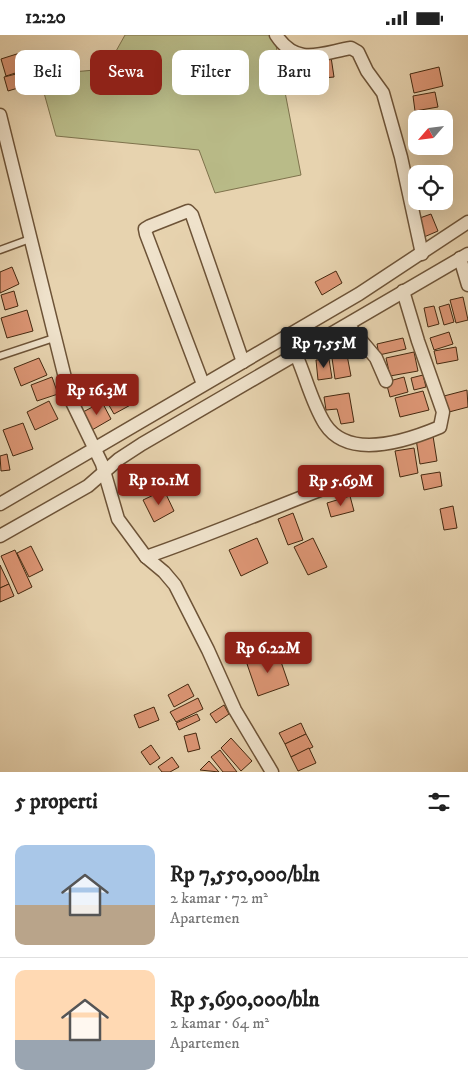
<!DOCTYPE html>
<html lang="id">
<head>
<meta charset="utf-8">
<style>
  :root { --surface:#fff; --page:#f6f6f6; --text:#222; --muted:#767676; --line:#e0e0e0; --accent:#8f2418 }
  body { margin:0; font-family:"IM FELL DW Pica",serif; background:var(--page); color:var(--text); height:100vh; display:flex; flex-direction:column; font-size:19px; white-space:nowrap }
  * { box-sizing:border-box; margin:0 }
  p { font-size:16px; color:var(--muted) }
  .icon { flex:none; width:28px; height:28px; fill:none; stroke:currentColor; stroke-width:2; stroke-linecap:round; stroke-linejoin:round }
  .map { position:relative; height:737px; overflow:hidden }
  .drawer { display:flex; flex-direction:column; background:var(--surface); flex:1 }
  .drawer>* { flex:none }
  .top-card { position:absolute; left:15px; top:15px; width:439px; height:45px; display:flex; gap:10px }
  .needle { width:32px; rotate:242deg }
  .controls { position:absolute; left:408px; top:75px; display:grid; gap:10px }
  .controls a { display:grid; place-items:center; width:45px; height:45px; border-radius:10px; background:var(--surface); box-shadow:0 5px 20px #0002; font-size:25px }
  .price { position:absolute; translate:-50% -42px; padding:0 11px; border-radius:5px; background:var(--accent); color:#fff; font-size:16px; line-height:32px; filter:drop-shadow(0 1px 2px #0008) }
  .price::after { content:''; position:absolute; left:50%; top:30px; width:15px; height:11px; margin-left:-8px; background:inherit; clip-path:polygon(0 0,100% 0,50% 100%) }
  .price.active { background:#222; color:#fff }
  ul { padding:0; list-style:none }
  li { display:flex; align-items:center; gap:15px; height:125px; padding:0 15px }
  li+li { border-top:1px solid var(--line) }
  li span { display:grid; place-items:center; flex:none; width:140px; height:100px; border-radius:10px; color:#555 }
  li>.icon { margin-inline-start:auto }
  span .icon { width:60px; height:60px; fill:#fffc; stroke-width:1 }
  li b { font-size:21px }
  h2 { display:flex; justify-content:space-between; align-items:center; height:60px; padding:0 15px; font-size:21px }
  .tag { padding:0 18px; border-radius:10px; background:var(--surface); box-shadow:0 5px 20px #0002; font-size:18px; line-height:45px }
  .tag.active { background:var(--accent); color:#fff }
  .status { display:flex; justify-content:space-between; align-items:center; height:35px; padding:0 25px; background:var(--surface); direction:ltr }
  .status svg { height:14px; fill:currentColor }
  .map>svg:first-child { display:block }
  .green { fill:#b9bb88; stroke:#7e724c }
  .building { fill:#dd9675; stroke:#44280f }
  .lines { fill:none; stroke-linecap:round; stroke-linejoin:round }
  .lane-casing { stroke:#6d5337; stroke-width:9 }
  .street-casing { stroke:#6d5337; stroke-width:15 }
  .lane { stroke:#efe2cb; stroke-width:6 }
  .street { stroke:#efe2cb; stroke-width:12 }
</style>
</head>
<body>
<div class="status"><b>12:20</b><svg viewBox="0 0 49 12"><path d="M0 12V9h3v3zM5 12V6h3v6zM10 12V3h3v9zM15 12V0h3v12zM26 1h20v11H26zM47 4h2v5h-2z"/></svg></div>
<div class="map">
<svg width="468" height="737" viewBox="0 0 468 737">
  <rect width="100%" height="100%" fill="#e7d3af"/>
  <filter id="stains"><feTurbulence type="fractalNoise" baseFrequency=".004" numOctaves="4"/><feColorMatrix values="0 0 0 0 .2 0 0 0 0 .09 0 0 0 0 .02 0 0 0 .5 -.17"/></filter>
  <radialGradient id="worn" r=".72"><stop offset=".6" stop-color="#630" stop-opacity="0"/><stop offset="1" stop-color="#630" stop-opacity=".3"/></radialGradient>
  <path class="green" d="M125 0H274L301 140 215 158 199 115 56 101 39 40 106 34Z"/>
  <g class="building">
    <path d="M23 17 28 34 6 41 1 24Z"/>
    <path d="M331 22 334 42 303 45 301 25Z"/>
    <path d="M439 32 443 51 414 58 410 39Z"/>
    <path d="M24 37 28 50 8 56 4 42Z"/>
    <path d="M435 57 438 72 415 76 413 61Z"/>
    <path d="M435 76 437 84H421L420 79Z"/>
    <path d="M416 141V157H412L409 142Z"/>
    <path d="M431 179 438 196 424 202 417 184Z"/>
    <path d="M12 232 19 249 0 258V237Z"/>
    <path d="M336 236 342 248 322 260 315 247Z"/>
    <path d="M14 256 18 271 5 275 1 260Z"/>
    <path d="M463 262 468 285 456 288 450 265Z"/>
    <path d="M449 269 454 287 444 290 439 272Z"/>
    <path d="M434 271 439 289 428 292 424 273Z"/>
    <path d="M27 275 33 296 7 303 1 283Z"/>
    <path d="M449 297 453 309 434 315 430 303Z"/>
    <path d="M403 303 406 314 379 320 377 309Z"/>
    <path d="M456 312 458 325 437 329 434 316Z"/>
    <path d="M414 317 418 336 390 341 386 323Z"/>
    <path d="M347 320 351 341 335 344 332 323Z"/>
    <path d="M39 323 47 340 21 351 14 333Z"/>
    <path d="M329 324 332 343 318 345 316 325Z"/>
    <path d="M120 340 136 367 114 379 99 353Z"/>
    <path d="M423 340 426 352 414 355 411 343Z"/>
    <path d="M52 342 58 359 37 366 31 350Z"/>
    <path d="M404 342 408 357 390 362 386 347Z"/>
    <path d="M467 355 468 372 449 377 444 361Z"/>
    <path d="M423 356 429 375 400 382 395 363Z"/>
    <path d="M349 358 354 387 341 389 337 374 326 375 324 362Z"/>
    <path d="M49 366 58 384 35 395 27 377Z"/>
    <path d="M102 367 111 384 92 395 83 377Z"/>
    <path d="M23 388 33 414 13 421 3 395Z"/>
    <path d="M433 401 437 426 420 429 416 404Z"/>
    <path d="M414 413 418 438 400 442 395 416Z"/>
    <path d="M7 419 10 435 1 436 0 421Z"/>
    <path d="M440 437 442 451 424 455 421 440Z"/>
    <path d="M164 455 174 476 154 487 143 465Z"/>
    <path d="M350 461 354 476 331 482 327 468Z"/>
    <path d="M453 471 457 493 444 495 440 474Z"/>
    <path d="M293 478 303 505 288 510 278 484Z"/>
    <path d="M257 503 268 528 241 541 229 515Z"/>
    <path d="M313 503 327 532 308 540 294 512Z"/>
    <path d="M31 511 43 535 29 542 17 518Z"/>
    <path d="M15 515 32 552 18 559 1 521Z"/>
    <path d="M0 530 9 549 0 553Z"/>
    <path d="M9 549 14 561 0 567V553Z"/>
    <path d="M278 618 289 650 258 661 247 629Z"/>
    <path d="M188 649 194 661 174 672 168 660Z"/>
    <path d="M198 663 203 674 176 687 170 677Z"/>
    <path d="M224 670 229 679 216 688 210 679Z"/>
    <path d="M154 672 159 685 139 693 134 680Z"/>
    <path d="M197 679 200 685 179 695 176 688Z"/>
    <path d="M301 688 306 699 285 709 279 698Z"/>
    <path d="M196 698 200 714 188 717 184 701Z"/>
    <path d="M306 699 313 712 291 722 285 709Z"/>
    <path d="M231 703 252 726 241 736 221 713Z"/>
    <path d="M151 710 160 723 150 730 141 717Z"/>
    <path d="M309 713 316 728 298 736 291 722Z"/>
    <path d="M220 715 237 737H223L211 722Z"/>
    <path d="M172 722 179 732 170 737H162L158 732Z"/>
    <path d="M209 726 219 737 200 735Z"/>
  </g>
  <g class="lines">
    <g class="lane-casing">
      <g id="lane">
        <path d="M0 215 30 204"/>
        <path d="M0 321 54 303"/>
      </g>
    </g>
    <g class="street-casing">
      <g id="street">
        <path d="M276 0C297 32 321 18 351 13L358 17 367 36 383 58 401 122 422 219"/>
        <path d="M0 80 70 363 102 429 118 484 146 522 164 537 175 550 208 615 235 675 272 737"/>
        <path d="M460 223 468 250"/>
        <path d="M348 290 376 323 386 346"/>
        <path d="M287 301C303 328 309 364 325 389 349 426 409 405 440 392L443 377 418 306 403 256"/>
        <path d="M203 349 146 199 145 194 150 191 188 176 192 180 243 327"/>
        <path d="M0 469 359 259 468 187"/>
        <path d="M0 501 88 451 119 424 142 409 468 219"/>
        <path d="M146 522C210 500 272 473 336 449"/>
      </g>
    </g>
    <use href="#lane" class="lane"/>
    <use href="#street" class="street"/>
  </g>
  <rect width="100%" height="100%" filter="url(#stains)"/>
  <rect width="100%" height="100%" fill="url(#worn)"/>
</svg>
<div class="controls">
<a><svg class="needle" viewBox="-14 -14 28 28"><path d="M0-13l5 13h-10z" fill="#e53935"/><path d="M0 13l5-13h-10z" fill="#767676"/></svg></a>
<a><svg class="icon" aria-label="locate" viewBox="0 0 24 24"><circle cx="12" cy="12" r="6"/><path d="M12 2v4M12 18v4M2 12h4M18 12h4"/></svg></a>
</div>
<b class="price active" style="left:324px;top:334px">Rp 7.55M</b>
<b class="price" style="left:97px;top:381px">Rp 16.3M</b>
<b class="price" style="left:159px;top:471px">Rp 10.1M</b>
<b class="price" style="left:341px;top:472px">Rp 5.69M</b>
<b class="price" style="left:268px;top:639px">Rp 6.22M</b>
<div class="top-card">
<a class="tag">Beli</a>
<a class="tag active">Sewa</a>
<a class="tag">Filter</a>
<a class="tag">Baru</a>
</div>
</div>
<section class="drawer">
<h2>5 properti<svg class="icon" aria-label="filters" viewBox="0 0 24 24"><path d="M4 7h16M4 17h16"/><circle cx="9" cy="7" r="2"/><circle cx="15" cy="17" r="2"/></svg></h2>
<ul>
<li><span style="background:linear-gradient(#a9c7e8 60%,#b9a48a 0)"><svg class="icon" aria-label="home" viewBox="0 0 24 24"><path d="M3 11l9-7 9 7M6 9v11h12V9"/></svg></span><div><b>Rp 7,550,000/bln</b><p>2 kamar · 72 m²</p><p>Apartemen</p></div></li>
<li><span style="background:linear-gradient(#ffd9b3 70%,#9aa5b1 0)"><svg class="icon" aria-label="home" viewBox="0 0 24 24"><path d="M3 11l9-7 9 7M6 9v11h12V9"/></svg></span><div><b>Rp 5,690,000/bln</b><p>2 kamar · 64 m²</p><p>Apartemen</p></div></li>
</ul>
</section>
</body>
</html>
